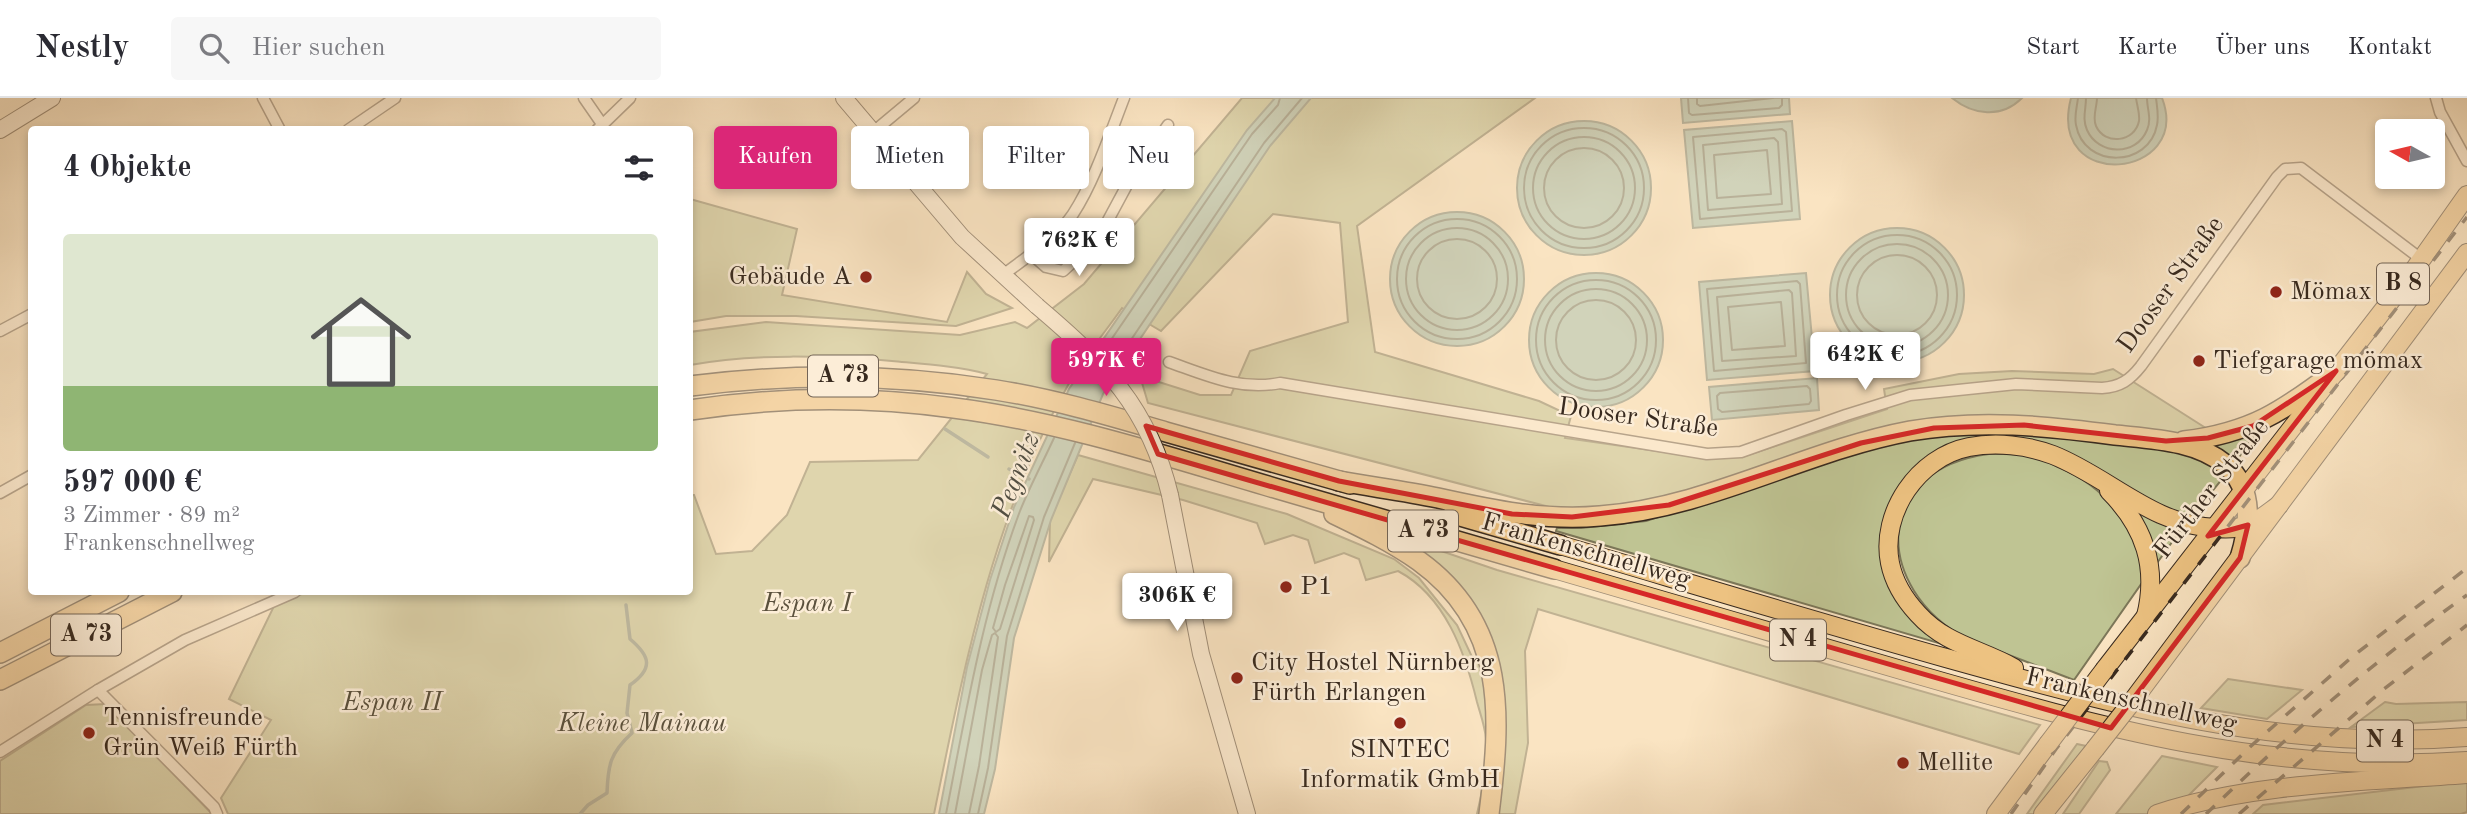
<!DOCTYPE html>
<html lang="de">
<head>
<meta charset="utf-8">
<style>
  :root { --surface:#fff; --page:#f7f7f7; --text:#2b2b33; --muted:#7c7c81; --line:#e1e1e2; --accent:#db2777 }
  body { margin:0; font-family:"Old Standard TT",serif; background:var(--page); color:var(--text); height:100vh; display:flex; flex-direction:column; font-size:26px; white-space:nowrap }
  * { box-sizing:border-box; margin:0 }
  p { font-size:23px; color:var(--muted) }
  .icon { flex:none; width:38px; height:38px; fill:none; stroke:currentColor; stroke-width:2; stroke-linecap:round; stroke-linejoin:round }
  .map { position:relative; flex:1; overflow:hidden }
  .side { position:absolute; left:28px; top:28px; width:665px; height:469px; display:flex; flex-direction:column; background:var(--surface); border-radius:7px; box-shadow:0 4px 10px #0003 }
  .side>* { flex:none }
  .banner { position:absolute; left:714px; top:28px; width:665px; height:63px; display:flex; gap:14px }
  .needle { width:46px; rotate:278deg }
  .controls { position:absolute; left:2375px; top:21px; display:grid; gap:14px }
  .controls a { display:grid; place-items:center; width:70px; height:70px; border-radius:7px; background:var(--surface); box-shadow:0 4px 10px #0003; font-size:35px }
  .price { position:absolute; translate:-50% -60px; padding:0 16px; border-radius:7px; background:#fff; color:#222; font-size:23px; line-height:46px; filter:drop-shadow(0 2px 4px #0008) }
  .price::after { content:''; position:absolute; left:50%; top:42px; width:21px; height:16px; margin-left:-10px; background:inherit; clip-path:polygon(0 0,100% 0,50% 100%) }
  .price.selected { background:var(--accent); color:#fff }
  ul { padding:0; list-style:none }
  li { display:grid; align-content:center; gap:14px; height:371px; padding:0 35px }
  li span { display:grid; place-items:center; height:217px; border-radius:7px; color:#555 }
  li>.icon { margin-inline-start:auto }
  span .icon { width:126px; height:126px; fill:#fffc; stroke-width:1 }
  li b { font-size:30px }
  h2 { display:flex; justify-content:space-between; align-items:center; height:84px; padding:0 35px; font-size:30px }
  .chip { padding:0 24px; border-radius:7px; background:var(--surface); box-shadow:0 4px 10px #0003; font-size:24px; line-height:63px }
  .chip.selected { background:var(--accent); color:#fff }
  header { display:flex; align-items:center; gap:42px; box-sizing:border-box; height:98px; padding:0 35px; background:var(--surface); border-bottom:2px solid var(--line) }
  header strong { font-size:33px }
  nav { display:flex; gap:38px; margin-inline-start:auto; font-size:24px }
  .search { width:490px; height:63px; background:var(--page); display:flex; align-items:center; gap:18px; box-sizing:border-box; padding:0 24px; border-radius:7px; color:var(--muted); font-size:26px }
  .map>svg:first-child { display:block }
  .green { fill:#bfc493; stroke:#7c7759; stroke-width:2 }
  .water { fill:#9fbfaf; stroke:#768375; stroke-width:2 }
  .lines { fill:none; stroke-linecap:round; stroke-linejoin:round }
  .shore { stroke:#6c7467; stroke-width:2 }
  .stream { stroke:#768375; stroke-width:3.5 }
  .minor-casing { stroke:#685848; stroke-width:13 }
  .secondary-casing { stroke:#382a1f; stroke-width:18 }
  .primary-casing { stroke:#382a1f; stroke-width:20 }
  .trunk-casing { stroke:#382a1f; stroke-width:20 }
  .motorway-casing { stroke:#382a1f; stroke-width:22 }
  .minor { stroke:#fcedd7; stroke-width:10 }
  .secondary { stroke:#fcedd7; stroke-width:16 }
  .primary { stroke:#edc281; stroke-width:18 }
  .trunk { stroke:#edc281; stroke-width:18 }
  .motorway { stroke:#edc281; stroke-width:19 }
  .rail { stroke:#382a1f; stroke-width:3.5; stroke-dasharray:12 12; stroke-linecap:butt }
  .secondary-bridge-casing { stroke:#382a1f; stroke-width:18; stroke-linecap:butt }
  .primary-bridge-casing { stroke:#382a1f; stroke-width:20; stroke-linecap:butt }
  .secondary-bridge { stroke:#fcedd7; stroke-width:16 }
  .primary-bridge { stroke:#edc281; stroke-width:18 }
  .marked { fill:none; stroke:#d62828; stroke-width:5; stroke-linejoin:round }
  .poi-dot { fill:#8f2418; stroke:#fcedd7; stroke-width:2.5 }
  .labels { text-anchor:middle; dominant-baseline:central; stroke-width:5; stroke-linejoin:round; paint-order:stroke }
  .shield { fill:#fcedd7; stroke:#736456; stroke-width:2 }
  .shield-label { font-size:24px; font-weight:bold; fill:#382a1f }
  .poi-label { font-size:26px; fill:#382a1f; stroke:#fcedd7; text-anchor:start }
  .street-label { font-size:26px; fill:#382a1f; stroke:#fcedd7 }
  .park-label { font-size:26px; font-style:italic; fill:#5a503c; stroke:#fcedd7 }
  .water-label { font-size:28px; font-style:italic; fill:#524f43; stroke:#fcedd7 }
</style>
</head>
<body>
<header>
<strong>Nestly</strong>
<div class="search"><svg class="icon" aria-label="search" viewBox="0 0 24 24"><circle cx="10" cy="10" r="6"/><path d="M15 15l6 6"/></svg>Hier suchen</div>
<nav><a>Start</a><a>Karte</a><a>Über uns</a><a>Kontakt</a></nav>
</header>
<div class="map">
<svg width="2467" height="716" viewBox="0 0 2467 716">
  <rect width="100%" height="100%" fill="#fae4c2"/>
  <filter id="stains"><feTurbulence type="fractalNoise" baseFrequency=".00286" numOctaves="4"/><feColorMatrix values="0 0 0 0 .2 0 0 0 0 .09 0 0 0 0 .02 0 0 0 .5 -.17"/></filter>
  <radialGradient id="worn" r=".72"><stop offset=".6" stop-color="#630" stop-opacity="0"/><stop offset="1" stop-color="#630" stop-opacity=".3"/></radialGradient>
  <g class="green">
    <path d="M1242 0H1535L1357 128 1375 254 1539 303 1571 318 1565 340 1699 359H1742L1887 311 1884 291 1959 276 2012 273 2094 276 2113 271 2212 334 2183 337 2008 320 1639 406 1565 413 1148 305 1140 278 1200 297H1231L1250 253 1348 224 1340 125 1273 116 1161 233 1122 210C1104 236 1082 261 1067 289 992 421 964 570 934 716H228L221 700 271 622 229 601 275 506 307 494H690V397H694L716 456 752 453 787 417 810 364 918 362 987 276C957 268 924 266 892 263 825 258 756 255 690 267V234L766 224 960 237 1015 224 1027 230 1084 186Z"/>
    <path d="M690 101 797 131 782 197 947 224 967 174 986 196 1012 210 956 228 796 218H726L690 224Z"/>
    <path d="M1994 333 2165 351 2188 355 2226 376 2190 421 2024 343 1917 372 1885 463 1952 549 1556 433 1557 430H1581L1646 423 1825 364 1905 342Z"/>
    <path d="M2257 334 2234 366 2206 349Z"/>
    <path d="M1989 356C2003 356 2019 355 2033 358 2041 360 2050 365 2058 369 2109 390 2133 427 2146 479L2074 582 1967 541C1872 490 1872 371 1989 356Z"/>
    <path d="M1078 357 1287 416 1394 461 1419 480 1457 527 1473 561 1491 549 1397 441 1403 440 1497 472 2040 627 2019 656 1538 511 1525 553 1528 645 1515 716H1477C1483 691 1487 667 1486 641 1485 628 1480 615 1477 604 1465 554 1445 498 1398 473L1366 482 1359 461 1344 455 1315 465 1308 442 1293 437 1265 446 1257 425 1183 402 1093 381 1049 464 1050 421Z"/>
    <path d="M2134 411 2158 424 2180 433 2157 465Z"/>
    <path d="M2228 581 2302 592 2267 621 2201 610Z"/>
    <path d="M2385 604 2396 606 2467 604V622L2351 629Z"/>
    <path d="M106 606 212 716H0V663L86 607Z"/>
    <path d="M2077 646 2086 648 2035 716H2027Z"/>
    <path d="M2162 658 2217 669 2170 716H2116Z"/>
    <path d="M2099 663 2107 664 2110 672 2079 716H2063Z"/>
    <path d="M2467 683V714L2461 716H2253L2263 707Z"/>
  </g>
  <g class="water">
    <path d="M1275 0H1311L1270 48 1103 296 1051 422 1014 540 995 671 984 716H939L967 569 990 482 1014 409 1069 291 1247 32Z"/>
    <path d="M1681 0H1789L1790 16 1683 25Z"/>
    <path d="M1952 0H2022C2001 21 1973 17 1952 0Z"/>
    <path d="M2071 0H2162C2193 81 2046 96 2071 0Z"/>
    <path d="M1792 23 1800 121 1693 130 1684 32Z"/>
    <circle cx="1584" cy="90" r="67"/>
    <circle cx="1457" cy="181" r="67"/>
    <circle cx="1897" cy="197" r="67"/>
    <path d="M1806 175 1815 273 1707 282 1699 184Z"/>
    <circle cx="1596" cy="242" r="67"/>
    <path d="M1817 280 1819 312 1712 322 1709 289Z"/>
  </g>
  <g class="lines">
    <g class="shore">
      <path d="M1688 0 1689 15 1692 17 1779 10 1782 7V0"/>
      <path d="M1697 0V6L1700 8 1773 0"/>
      <path d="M2078 0C2077 9 2074 18 2076 27 2084 71 2149 70 2157 27 2159 18 2157 9 2156 0"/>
      <path d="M2086 0C2086 11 2082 21 2087 32 2098 57 2136 59 2147 32 2152 21 2147 11 2147 0"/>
      <path d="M2097 0C2097 9 2092 19 2096 28 2105 48 2135 44 2139 23 2140 15 2137 8 2136 0"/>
      <circle cx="1584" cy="90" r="60"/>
      <path d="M1782 31 1786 34 1792 113 1700 121 1693 39Z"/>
      <circle cx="1584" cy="90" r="51"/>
      <path d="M1774 40 1778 44 1782 106 1708 112 1703 47Z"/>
      <circle cx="1584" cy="90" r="40"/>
      <path d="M1767 52 1771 96 1717 100 1714 57Z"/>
      <circle cx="1457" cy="181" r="60"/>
      <circle cx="1457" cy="181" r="51"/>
      <circle cx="1897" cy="197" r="60"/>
      <circle cx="1457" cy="181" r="40"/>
      <circle cx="1897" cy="197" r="51"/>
      <circle cx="1897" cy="197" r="40"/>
      <circle cx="1596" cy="242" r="60"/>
      <path d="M1797 183 1800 186 1806 265 1714 273 1707 191Z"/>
      <circle cx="1596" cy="242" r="51"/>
      <path d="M1789 192 1792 195 1796 258 1722 263 1717 199Z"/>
      <circle cx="1596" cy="242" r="40"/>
      <path d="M1781 204 1785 248 1732 252 1728 209Z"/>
      <path d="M1102 255 1252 36 1278 7 1280 0"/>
      <path d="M1114 267 1264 45 1302 0"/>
      <path d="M1807 288 1810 291 1811 303 1809 306 1722 314 1718 311 1717 298 1720 295Z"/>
      <path d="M1029 418 1033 419 1034 422 1000 531 996 534 993 530 1005 487Z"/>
      <path d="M946 716C966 614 983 511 1020 413 1030 388 1043 364 1054 340"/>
      <path d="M955 716 982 572 992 537 995 535 998 539 979 668 969 716"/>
      <path d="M978 716 988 670 1007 538 1044 419 1075 345"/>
    </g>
    <g class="stream">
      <path d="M945 331 988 359"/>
      <path d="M1009 371 1029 381"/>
      <path d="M580 716 588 707 607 695C608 667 610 655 632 635L627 615 630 587C654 570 650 558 630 541L626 507"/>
    </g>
    <g class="minor-casing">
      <g id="minor">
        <path d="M263 0 280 32"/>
        <path d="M584 0 602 26"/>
        <path d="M2436 0 2440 14 2467 63"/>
        <path d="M348 32 395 0"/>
        <path d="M597 32 630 0"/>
        <path d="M872 35 914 0"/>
        <path d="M1030 155 1046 169 1063 173 1098 141 1127 87 1168 27"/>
        <path d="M1003 177C1025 160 1058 139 1073 116 1094 84 1110 36 1124 0"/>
        <path d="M0 233 32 216"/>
        <path d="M1169 264C1206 277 1240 293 1280 285L1707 356 1741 354 1846 317 1910 297 2016 286 2102 290C2120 289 2130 282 2141 268L2277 79 2285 71 2301 70 2421 161"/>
        <path d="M0 395 32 377"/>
        <path d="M98 592 214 709 217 716"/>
        <path d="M0 654 98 592 185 542 295 494"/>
      </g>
    </g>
    <g class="secondary-casing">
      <g id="secondary">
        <path d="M844 0 962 139 1037 208"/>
        <path d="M0 32 52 0"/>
        <path d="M1170 397 1201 556 1247 716"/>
      </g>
    </g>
    <g class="primary-casing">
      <g id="primary">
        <path d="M2105 571 2409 179 2467 97"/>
        <path d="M2131 605 2467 155"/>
        <path d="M1996 716 2048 646"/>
        <path d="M2043 716 2095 651"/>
      </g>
    </g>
    <g class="trunk-casing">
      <g id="trunk">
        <path d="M2109 393C2145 429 2158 469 2146 518"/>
        <path d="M1560 447C1689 485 1817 524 1946 560 2118 608 2286 654 2467 639"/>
        <path d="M1554 471C1674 506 1795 541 1915 576 2103 630 2269 677 2467 663"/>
        <path d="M2014 570C1981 551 1946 547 1918 516 1905 502 1894 485 1890 465 1880 415 1918 359 1969 349 1996 344 2027 347 2053 357 2109 379 2153 428 2216 430 2227 431 2237 431 2248 427 2259 423 2269 414 2279 407"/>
        <path d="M2157 716C2254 684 2365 684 2467 676"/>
      </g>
    </g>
    <g class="motorway-casing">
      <g id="motorway">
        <path d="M690 288C792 275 894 276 996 292 1054 301 1111 318 1166 334 1228 351 1289 369 1350 386"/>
        <path d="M690 312C777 299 866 298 954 310 1064 324 1172 360 1278 391 1370 418 1462 444 1554 471"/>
        <path d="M2184 343C2251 335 2283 313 2336 273"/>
        <path d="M1339 383C1372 389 1405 393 1438 400 1492 412 1544 423 1600 418 1708 410 1804 353 1910 333 1979 321 2047 328 2115 337 2152 341 2196 342 2226 367 2254 391 2250 428 2240 460"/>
        <path d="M1334 416C1363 430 1392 444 1419 463 1508 527 1501 619 1489 716"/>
        <path d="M1453 416 1560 447"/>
        <path d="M0 555 119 494"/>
        <path d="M0 582 172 494"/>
      </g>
    </g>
    <use href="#minor" class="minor"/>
    <use href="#secondary" class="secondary"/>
    <use href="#primary" class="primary"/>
    <use href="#trunk" class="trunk"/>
    <use href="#motorway" class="motorway"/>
    <g class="rail">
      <path d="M2011 716 2056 651 2467 119"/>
      <path d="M2181 716 2251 648 2353 558 2467 470"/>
      <path d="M2206 716C2288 637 2374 563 2467 497"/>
      <path d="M2239 716 2384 591 2467 527"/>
    </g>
    <g class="secondary-bridge-casing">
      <path id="secondary-bridge" d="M1037 208C1104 265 1149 309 1170 397"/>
    </g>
    <g class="primary-bridge-casing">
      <g id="primary-bridge">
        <path d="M2048 646 2105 571"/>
        <path d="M2095 651 2131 605"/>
      </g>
    </g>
    <use href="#secondary-bridge" class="secondary-bridge"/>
    <use href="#primary-bridge" class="primary-bridge"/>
  </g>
  <path d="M0 0H2467V716H0ZM2336 273 2208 438 2248 427 2240 460 2111 630 1158 356 1146 328 1339 383 1512 416 1572 419 1669 407 1861 345 1934 330 2024 327 2166 343 2208 340 2253 328Z" fill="#fae4c2" fill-opacity=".55" fill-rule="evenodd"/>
  <path class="marked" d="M2336 273 2208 438 2248 427 2240 460 2111 630 1158 356 1146 328 1339 383 1512 416 1572 419 1669 407 1861 345 1934 330 2024 327 2166 343 2208 340 2253 328Z"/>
  <g class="poi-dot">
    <circle cx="866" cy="179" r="7"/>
    <circle cx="2276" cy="194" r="7"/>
    <circle cx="2199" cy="263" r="7"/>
    <circle cx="1286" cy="489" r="7"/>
    <circle cx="1237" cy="580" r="7"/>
    <circle cx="1400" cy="625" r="7"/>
    <circle cx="89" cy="635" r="7"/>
    <circle cx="1903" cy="665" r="7"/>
  </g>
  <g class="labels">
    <g class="shield">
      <rect x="2377" y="165.5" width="52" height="41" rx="5"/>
      <rect x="808" y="257.5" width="70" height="41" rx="5"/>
      <rect x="1388" y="412.5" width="70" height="41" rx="5"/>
      <rect x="51" y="516.5" width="70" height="41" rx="5"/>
      <rect x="1770" y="521.5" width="56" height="41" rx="5"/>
      <rect x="2357" y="622.5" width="56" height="41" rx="5"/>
    </g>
    <g class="shield-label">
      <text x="2403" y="186">B 8</text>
      <text x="843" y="278">A 73</text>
      <text x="1423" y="433">A 73</text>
      <text x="86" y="537">A 73</text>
      <text x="1798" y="542">N 4</text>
      <text x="2385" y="643">N 4</text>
    </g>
    <g class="poi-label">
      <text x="852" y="179" text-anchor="end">Gebäude A</text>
      <text x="2290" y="194">Mömax</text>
      <text x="2213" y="263">Tiefgarage mömax</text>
      <text x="1300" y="489">P1</text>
      <text x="1251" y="565">City Hostel Nürnberg<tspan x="1251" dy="30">Fürth Erlangen</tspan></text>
      <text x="103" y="620">Tennisfreunde<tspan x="103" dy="30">Grün Weiß Fürth</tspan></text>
      <text x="1400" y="652" text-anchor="middle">SINTEC<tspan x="1400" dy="30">Informatik GmbH</tspan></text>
      <text x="1917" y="665">Mellite</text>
    </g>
    <g class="street-label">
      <text transform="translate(2171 187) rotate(-54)">Dooser Straße</text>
      <text transform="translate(1638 320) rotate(8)">Dooser Straße</text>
      <text transform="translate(2212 391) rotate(-52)">Fürther Straße</text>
      <text transform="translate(1586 453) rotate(16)">Frankenschnellweg</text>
      <text transform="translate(2131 603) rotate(13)">Frankenschnellweg</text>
    </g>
    <g class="park-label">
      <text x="807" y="506">Espan I</text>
      <text x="392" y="605">Espan II</text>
      <text x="642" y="626">Kleine Mainau</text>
    </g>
    <g class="water-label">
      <text transform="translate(1017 378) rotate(-69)">Pegnitz</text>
    </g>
  </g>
  <rect width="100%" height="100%" filter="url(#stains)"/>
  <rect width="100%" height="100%" fill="url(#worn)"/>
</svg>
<div class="controls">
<a><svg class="needle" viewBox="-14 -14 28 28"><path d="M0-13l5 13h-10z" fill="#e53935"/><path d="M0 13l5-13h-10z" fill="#7c7c81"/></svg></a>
</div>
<b class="price" style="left:1079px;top:180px">762K €</b>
<b class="price" style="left:1865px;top:294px">642K €</b>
<b class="price selected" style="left:1106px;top:300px">597K €</b>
<b class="price" style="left:1177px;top:535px">306K €</b>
<div class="banner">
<a class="chip selected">Kaufen</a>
<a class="chip">Mieten</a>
<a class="chip">Filter</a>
<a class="chip">Neu</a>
</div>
<section class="side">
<h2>4 Objekte<svg class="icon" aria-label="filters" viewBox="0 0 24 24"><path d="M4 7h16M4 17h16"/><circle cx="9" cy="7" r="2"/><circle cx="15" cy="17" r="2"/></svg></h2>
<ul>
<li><span style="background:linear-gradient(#dfe7d0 70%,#8fb573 0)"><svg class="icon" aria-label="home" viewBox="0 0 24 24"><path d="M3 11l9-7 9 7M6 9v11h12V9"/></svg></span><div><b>597 000 €</b><p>3 Zimmer · 89 m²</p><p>Frankenschnellweg</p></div></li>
</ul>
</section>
</div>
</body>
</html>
